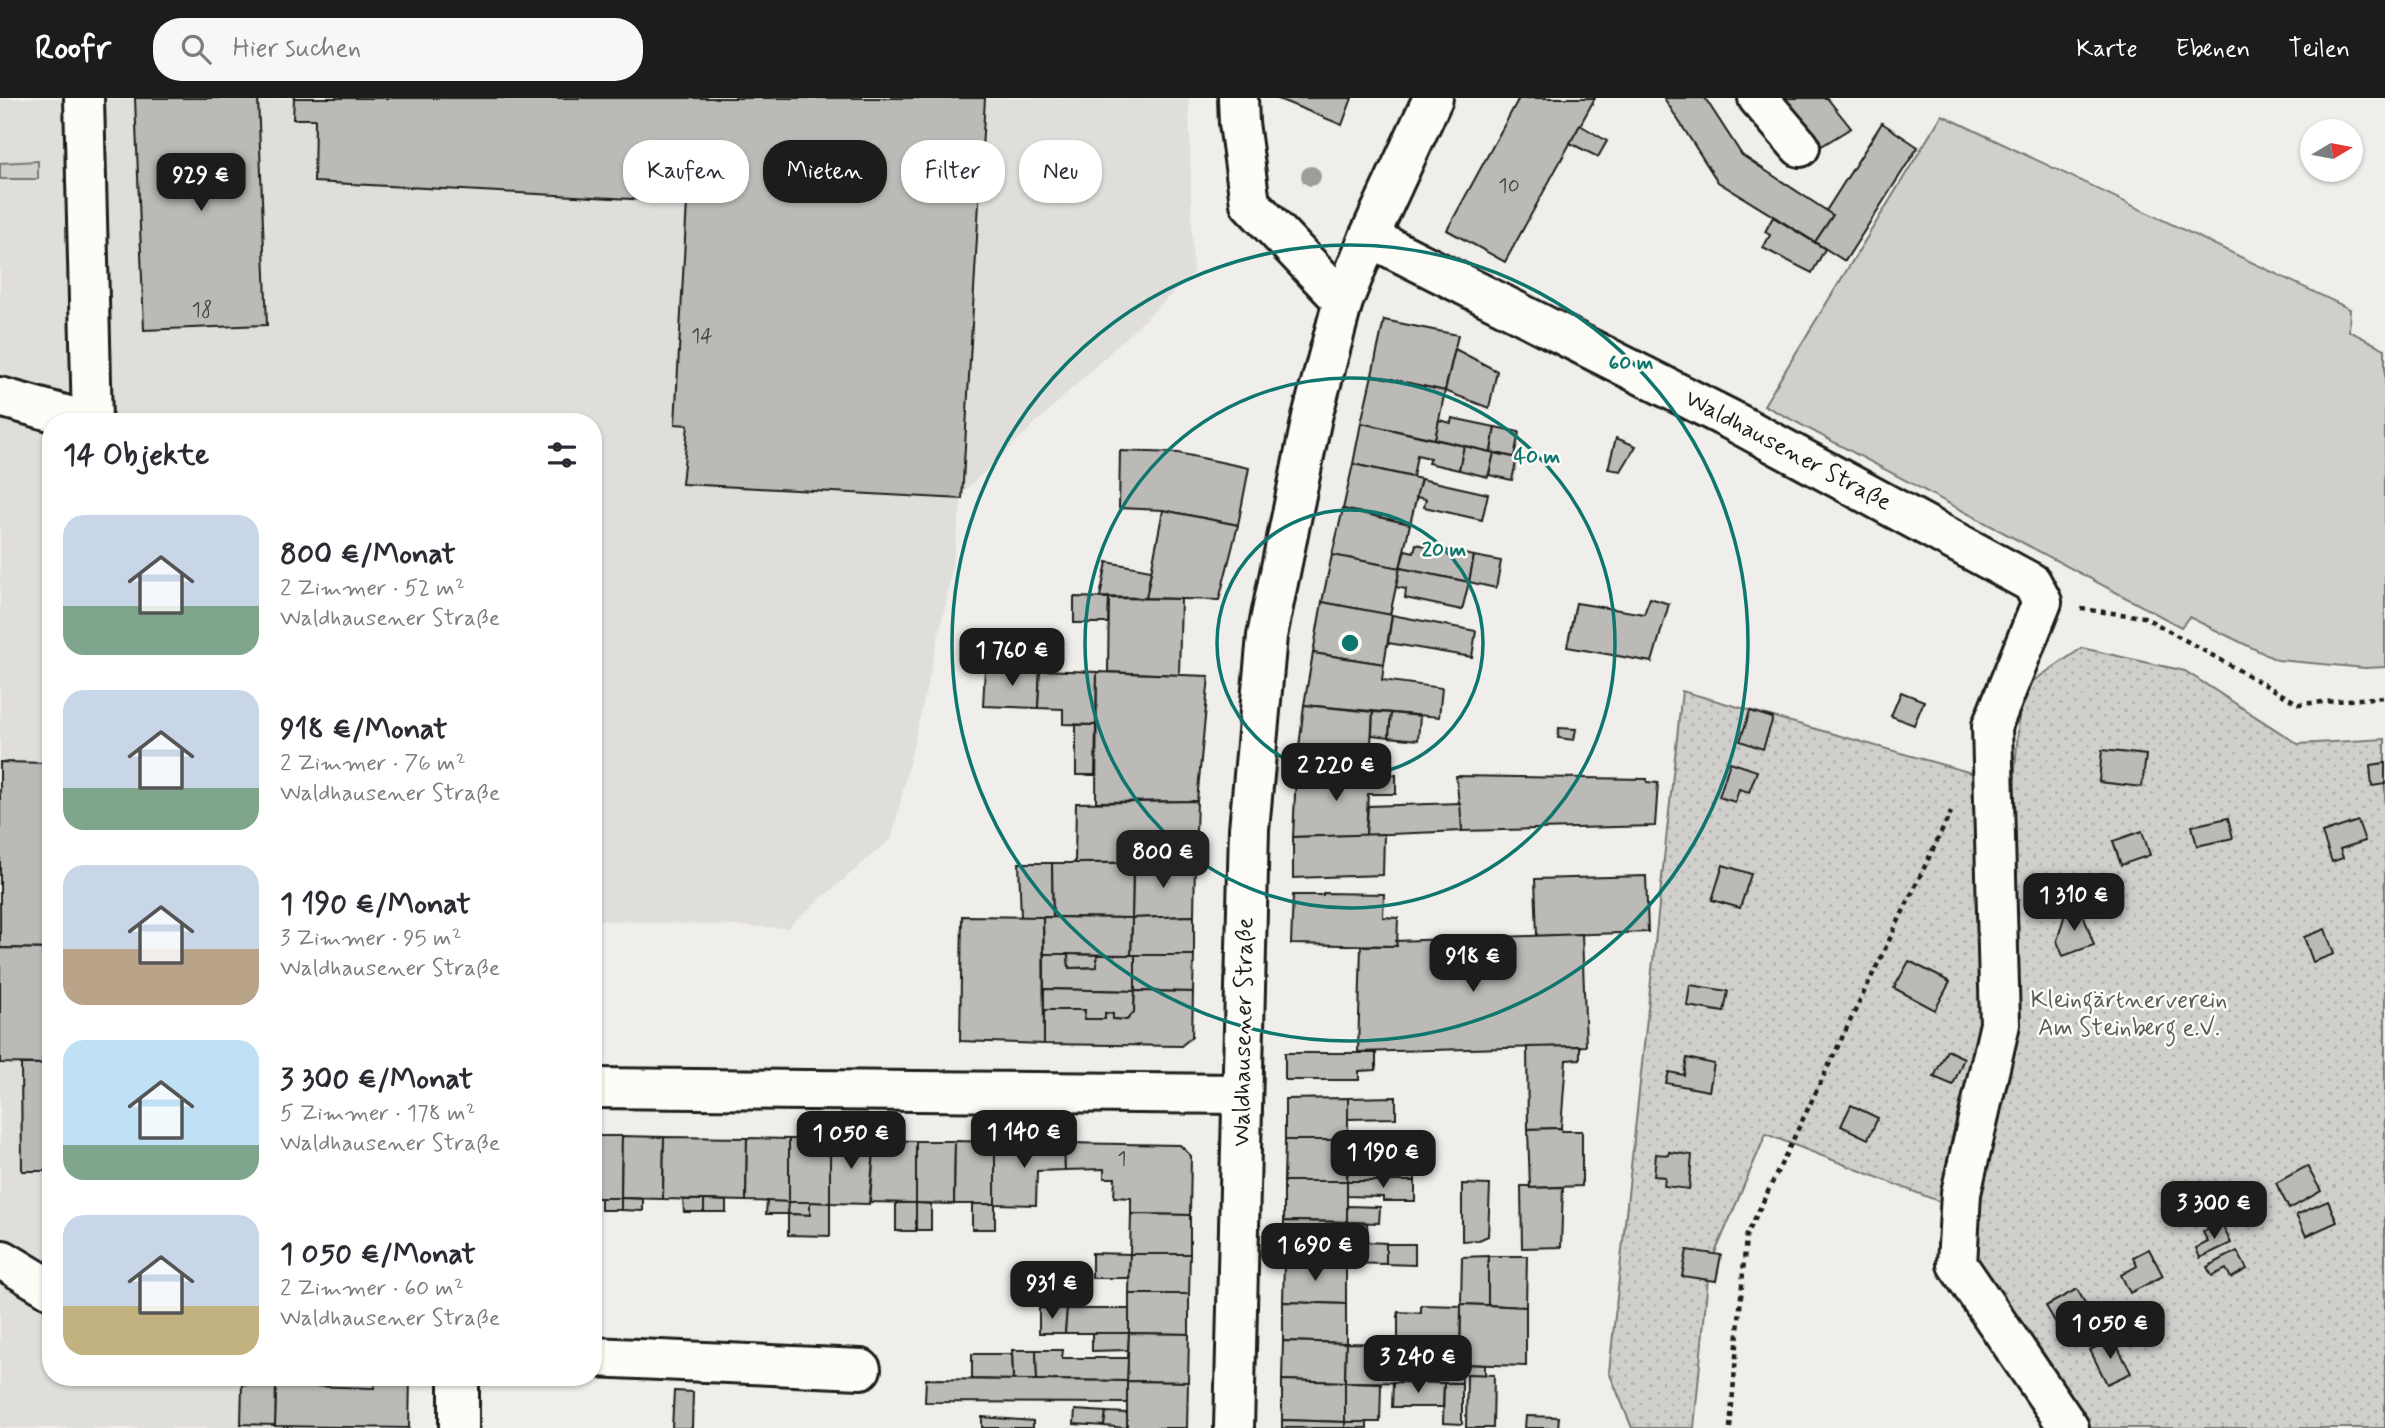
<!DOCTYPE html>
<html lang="de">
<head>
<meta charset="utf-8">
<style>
  :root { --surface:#fff; --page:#f7f7f7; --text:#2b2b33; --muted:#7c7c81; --accent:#1c1c1c }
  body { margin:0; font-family:Mynerve,sans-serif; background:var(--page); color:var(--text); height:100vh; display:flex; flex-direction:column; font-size:26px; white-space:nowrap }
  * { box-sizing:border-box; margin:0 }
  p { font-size:23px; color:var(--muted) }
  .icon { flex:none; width:38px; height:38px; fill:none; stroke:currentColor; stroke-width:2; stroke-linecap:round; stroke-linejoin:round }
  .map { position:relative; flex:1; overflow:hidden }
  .side { position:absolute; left:42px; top:315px; width:560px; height:973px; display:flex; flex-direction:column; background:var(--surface); border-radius:28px; box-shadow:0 2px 5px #0004 }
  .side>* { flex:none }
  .hud { position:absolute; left:623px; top:42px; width:665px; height:63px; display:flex; gap:14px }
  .needle { width:46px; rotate:80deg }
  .fabs { position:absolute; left:2300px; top:21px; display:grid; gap:14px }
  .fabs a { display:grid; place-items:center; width:63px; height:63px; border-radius:50%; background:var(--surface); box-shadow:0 2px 5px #0004; font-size:35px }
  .price { position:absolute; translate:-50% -60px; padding:0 16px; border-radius:14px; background:var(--accent); color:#fff; font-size:23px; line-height:46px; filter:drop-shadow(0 2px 4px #0008) }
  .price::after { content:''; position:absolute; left:50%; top:42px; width:21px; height:16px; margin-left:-10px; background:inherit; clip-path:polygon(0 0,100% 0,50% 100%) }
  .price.selected { background:#222; color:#fff }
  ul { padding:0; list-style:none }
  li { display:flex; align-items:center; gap:21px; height:175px; padding:0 21px }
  li span { display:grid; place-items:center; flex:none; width:196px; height:140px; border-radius:21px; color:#555 }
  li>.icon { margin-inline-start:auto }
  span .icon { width:84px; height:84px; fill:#fffc; stroke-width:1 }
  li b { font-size:30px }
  h2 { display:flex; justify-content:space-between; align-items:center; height:84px; padding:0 21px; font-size:30px }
  .chip { padding:0 24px; border-radius:28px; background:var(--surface); box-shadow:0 2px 5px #0004; font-size:24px; line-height:63px }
  .chip.selected { background:var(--accent); color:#fff }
  header { display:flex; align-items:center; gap:42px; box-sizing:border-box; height:98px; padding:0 35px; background:var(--accent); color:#fff }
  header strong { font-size:33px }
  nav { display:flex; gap:38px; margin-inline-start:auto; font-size:24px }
  .search { width:490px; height:63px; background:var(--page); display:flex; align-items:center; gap:18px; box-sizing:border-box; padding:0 24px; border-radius:28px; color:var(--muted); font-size:26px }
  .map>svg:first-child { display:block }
  .built { fill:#e0deda }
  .green { fill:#d0cfcc; stroke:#767674; stroke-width:2 }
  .garden { fill:url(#garden-dots); stroke:#767674; stroke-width:2 }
  .building { fill:#bbbab6; stroke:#1c1c1c; stroke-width:2 }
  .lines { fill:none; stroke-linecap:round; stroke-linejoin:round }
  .minor-casing { stroke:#1c1c1c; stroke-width:44 }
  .path { stroke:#1c1c1c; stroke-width:4.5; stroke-dasharray:5 5; stroke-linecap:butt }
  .minor { stroke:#fdfcf7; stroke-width:38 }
  .tree { fill:#9e9d9b }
  .ring { fill:none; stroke:#0f766e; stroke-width:3.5 }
  .labels { text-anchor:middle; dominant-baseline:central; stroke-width:5; stroke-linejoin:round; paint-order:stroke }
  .number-label { font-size:21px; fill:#444442 }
  .street-label { font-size:24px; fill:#1c1c1c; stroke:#fdfcf7 }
  .park-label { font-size:24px; fill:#5b5b5a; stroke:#fdfcf7 }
  .centre { fill:#0f766e; stroke:#fdfcf7; stroke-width:3.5 }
  .ring-label { font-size:21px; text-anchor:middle; font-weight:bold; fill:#0f766e; stroke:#fdfcf7; stroke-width:5; stroke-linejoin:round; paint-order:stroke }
</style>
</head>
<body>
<header>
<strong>Roofr</strong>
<div class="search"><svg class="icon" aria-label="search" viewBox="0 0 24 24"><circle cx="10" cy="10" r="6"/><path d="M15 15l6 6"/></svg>Hier suchen</div>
<nav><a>Karte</a><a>Ebenen</a><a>Teilen</a></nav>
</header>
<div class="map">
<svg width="2385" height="1330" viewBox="0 0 2385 1330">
  <defs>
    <pattern id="garden-dots" width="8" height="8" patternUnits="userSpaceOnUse" patternTransform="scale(1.75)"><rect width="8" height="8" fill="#d0cfcc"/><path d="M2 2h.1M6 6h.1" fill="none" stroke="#b2b1af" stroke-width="1.8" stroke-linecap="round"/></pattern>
  </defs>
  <rect width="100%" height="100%" fill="#f0eeea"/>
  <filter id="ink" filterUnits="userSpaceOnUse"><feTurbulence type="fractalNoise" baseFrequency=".0143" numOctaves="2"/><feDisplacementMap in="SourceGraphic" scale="14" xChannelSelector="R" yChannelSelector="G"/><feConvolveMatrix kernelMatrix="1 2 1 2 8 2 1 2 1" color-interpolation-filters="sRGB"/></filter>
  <g filter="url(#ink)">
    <path class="built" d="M0 0H1189L1193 176 963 394 947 501 892 740 787 830 593 822V324H51V1279H401V1330H0Z"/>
    <g class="green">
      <path d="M1942 17 2350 211 2349 233 2385 251V569L2365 570 2277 562 2189 519 2181 529 1764 307Z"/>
      <path d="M38 63V81H0V65Z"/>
    </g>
    <path class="garden" d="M2082 550 2185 573 2298 646 2385 641V1330H2055L1945 1178 1964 1113 1766 1036 1709 1169 1694 1330H1632L1609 1274 1682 593 2014 687 2021 591Z"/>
    <g class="building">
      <path d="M135 0H258L267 227 144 232Z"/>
      <path d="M294 0H985L962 401 682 386 688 327 675 326 687 104 314 84 315 21H293Z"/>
      <path d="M1276 0H1352L1342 27Z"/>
      <path d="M1519 0H1595L1505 164 1447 132Z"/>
      <path d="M1664 0H1705L1742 57 1833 117 1815 144 1718 84Z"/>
      <path d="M1781 0H1827L1851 30 1820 49 1810 34Z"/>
      <path d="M1882 25 1918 49 1845 163 1815 144 1833 117 1826 113Z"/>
      <path d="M1580 27 1607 43 1598 59 1570 45Z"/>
      <path d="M1773 119 1825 151 1812 175 1763 150 1770 137 1765 134Z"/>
      <path d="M1384 222 1458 237 1445 293 1372 277Z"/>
      <path d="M1455 251 1497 273 1489 310 1445 293Z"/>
      <path d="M1372 277 1445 293 1435 341 1361 325Z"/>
      <path d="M1452 320 1495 329 1491 354 1435 341 1439 322 1451 325Z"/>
      <path d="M1361 325 1464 348 1459 372 1428 365 1430 360 1417 357 1413 379 1353 366Z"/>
      <path d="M1495 329 1519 334 1514 359 1491 354Z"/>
      <path d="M1616 340 1636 348 1621 373 1608 371Z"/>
      <path d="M1464 348 1494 355 1488 379 1459 372Z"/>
      <path d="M1120 353 1178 355 1249 370 1238 427 1163 412 1119 410Z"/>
      <path d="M1494 355 1517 360 1512 382 1489 377Z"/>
      <path d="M1353 366 1421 381 1410 426 1343 411Z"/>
      <path d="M1421 381 1488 396 1482 422 1424 409 1426 401 1416 399Z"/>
      <path d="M1343 411 1410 426 1400 470 1332 457Z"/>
      <path d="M1163 412 1238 427 1219 502 1146 500Z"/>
      <path d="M1416 446 1474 458 1469 484 1400 470 1405 452 1414 454Z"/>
      <path d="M1332 457 1400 470 1390 517 1322 504Z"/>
      <path d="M1474 458 1501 463 1496 490 1469 484Z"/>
      <path d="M1107 464 1151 472 1146 500 1100 499Z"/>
      <path d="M1400 470 1469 484 1462 512 1405 500 1406 491 1396 489Z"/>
      <path d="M1074 499 1109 500 1108 525H1074Z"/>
      <path d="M1109 500 1181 501 1179 577 1108 574Z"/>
      <path d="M1650 500 1669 506 1652 564 1567 549 1576 505 1644 516Z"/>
      <path d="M1322 504 1392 517 1384 566 1313 555Z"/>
      <path d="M1392 517 1476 533 1472 559 1388 545Z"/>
      <path d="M1313 555 1384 566 1382 582 1442 590 1439 619 1304 607Z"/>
      <path d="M985 570 1040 572 1038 610 983 608Z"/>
      <path d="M1040 572 1097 574 1096 627 1063 626V611L1038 610Z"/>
      <path d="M1097 574 1209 578 1197 703 1096 704Z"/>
      <path d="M1901 594 1924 603 1914 627 1891 618Z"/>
      <path d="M1304 607 1373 614 1369 676 1296 675Z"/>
      <path d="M1750 613 1773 620 1763 651 1740 643Z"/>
      <path d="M1373 614 1391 615 1389 639 1372 637Z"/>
      <path d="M1391 615 1420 618 1418 642 1389 639Z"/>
      <path d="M1076 627H1096L1095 677H1076Z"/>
      <path d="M1559 630 1576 631 1574 642 1558 640Z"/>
      <path d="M2102 652 2146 657 2142 689 2099 684Z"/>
      <path d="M0 664 51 665V851L0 850Z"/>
      <path d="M1730 664 1757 673 1749 694 1739 691 1735 704 1719 699Z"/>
      <path d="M2385 665V686L2372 688 2370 667Z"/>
      <path d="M1296 675 1396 677V696H1368L1366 737 1293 739Z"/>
      <path d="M1456 678 1647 681V684L1658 685 1655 728 1462 733Z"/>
      <path d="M1197 703 1195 764 1075 765 1076 705Z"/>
      <path d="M1460 705 1462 733 1366 737 1368 708Z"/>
      <path d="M2228 720 2233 740 2197 748 2192 728Z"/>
      <path d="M2358 723 2365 743 2340 751 2343 760 2332 764 2322 735Z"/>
      <path d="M2142 733 2150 757 2121 767 2113 743Z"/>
      <path d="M1384 736 1383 777 1293 780V739Z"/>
      <path d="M1195 764 1194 818 1132 820 1133 765Z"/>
      <path d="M1019 765H1052L1053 819H1021Z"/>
      <path d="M1052 765H1133L1132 820 1053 819Z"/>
      <path d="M1723 767 1751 776 1740 810 1712 802Z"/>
      <path d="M1646 778 1648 834 1537 838 1535 781Z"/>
      <path d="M1323 795 1384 796 1383 819 1398 820 1397 848 1291 846 1293 797H1323Z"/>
      <path d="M2067 809 2082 813 2094 847 2063 858 2057 843Z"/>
      <path d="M962 818 1043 819 1044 946 960 943Z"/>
      <path d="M1194 818V857H1131L1132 820Z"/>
      <path d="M1043 819 1132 820 1131 857 1044 856Z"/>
      <path d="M2325 831 2334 856 2313 864 2304 839Z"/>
      <path d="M1582 836 1586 948 1358 954 1361 848H1397L1396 843Z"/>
      <path d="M0 850 51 851V966L0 965Z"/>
      <path d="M1044 856H1068L1069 870 1097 869V857H1135V893L1044 891Z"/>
      <path d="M1068 856 1097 857V869L1069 870Z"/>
      <path d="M1135 857H1194L1193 894 1135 893Z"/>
      <path d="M1909 863 1950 884 1935 912 1894 890Z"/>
      <path d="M1690 887 1728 893 1724 914 1687 908Z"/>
      <path d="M1044 891 1135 893 1134 914 1127 922 1113 921V916L1105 915V921H1084L1085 912H1044Z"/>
      <path d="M1135 893 1193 894 1192 939 1181 948 1044 946V912H1085L1084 921H1105V915L1113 916V921L1127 922 1134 914Z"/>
      <path d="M1580 948V961L1566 962 1561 1030 1528 1031 1527 949Z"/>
      <path d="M1947 952 1964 960 1953 987 1934 979Z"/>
      <path d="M1285 955H1376V972L1359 973V982H1285Z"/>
      <path d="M1687 960 1714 966 1709 993 1666 985 1669 974 1684 977Z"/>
      <path d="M21 966H51V1073H22Z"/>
      <path d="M1396 999V1020L1348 1021V1000Z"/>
      <path d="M1348 1000V1042H1285V1001Z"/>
      <path d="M1851 1007 1878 1020 1868 1041 1841 1028Z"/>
      <path d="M1561 1030 1562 1033H1582V1088L1530 1090 1528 1031Z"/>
      <path d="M593 1038H622L621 1100H593Z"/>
      <path d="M622 1038 664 1039 663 1101 621 1100Z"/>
      <path d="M664 1039 747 1040 746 1103 663 1101Z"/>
      <path d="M747 1040 789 1041V1104L746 1103Z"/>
      <path d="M789 1041H830V1105L789 1104Z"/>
      <path d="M830 1041 875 1042 869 1106 830 1105Z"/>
      <path d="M875 1042 916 1043V1105L870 1104Z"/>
      <path d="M1285 1042H1348L1347 1083H1284Z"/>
      <path d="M916 1043H955L954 1106 916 1105Z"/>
      <path d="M955 1043 995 1044V1106H954Z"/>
      <path d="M995 1044 1064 1045 1065 1072 1037 1073 1036 1107 995 1106Z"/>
      <path d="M1064 1045 1180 1047 1191 1058 1190 1117 1131 1116V1100L1114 1099 1115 1080H1104V1071L1065 1072Z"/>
      <path d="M1669 1054 1692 1057 1689 1091 1664 1088 1665 1079 1654 1078 1656 1056 1669 1057Z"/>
      <path d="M1415 1067V1083H1347L1348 1068Z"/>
      <path d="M2307 1068 2321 1093 2289 1111 2276 1085Z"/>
      <path d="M1284 1083H1347V1124L1284 1123Z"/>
      <path d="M1347 1083H1415V1103H1383V1099L1347 1098Z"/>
      <path d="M1462 1086 1490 1087 1488 1138 1479 1142 1462 1143Z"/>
      <path d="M1521 1088H1529L1530 1090 1563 1089 1561 1149 1522 1150Z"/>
      <rect x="601" y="1100" width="20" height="12"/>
      <path d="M621 1100 643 1101V1113L621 1112Z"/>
      <path d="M683 1102H704V1114H684Z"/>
      <path d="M704 1102 726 1103V1114H704Z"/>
      <path d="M767 1103 789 1104 788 1116H766Z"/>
      <path d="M2328 1103 2337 1124 2306 1138 2296 1117Z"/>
      <path d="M789 1104H810V1117L788 1116Z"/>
      <path d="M810 1104 830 1105V1138L788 1137V1116L810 1117Z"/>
      <rect x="896" y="1105" width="20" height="28"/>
      <path d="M916 1105 931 1106V1132H916Z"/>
      <rect x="972" y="1106" width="23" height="25"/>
      <path d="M1347 1108 1380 1109 1379 1125 1347 1124Z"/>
      <path d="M1131 1116 1190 1117V1156H1130Z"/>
      <path d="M1284 1123 1347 1124 1346 1165 1284 1163Z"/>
      <path d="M1347 1124 1367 1125 1368 1144 1386 1145V1166L1346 1165Z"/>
      <path d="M2221 1125 2231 1145 2200 1160 2196 1150 2208 1144 2203 1134Z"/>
      <path d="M1386 1146H1415V1167L1386 1166Z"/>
      <path d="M2149 1151 2163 1178 2130 1195 2121 1177 2137 1168 2133 1159Z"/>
      <path d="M1687 1152 1721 1157 1716 1183 1682 1178Z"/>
      <path d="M2237 1153 2247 1171 2231 1180 2226 1171 2212 1178 2207 1169Z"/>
      <path d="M1092 1155 1130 1156 1129 1180H1092Z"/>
      <path d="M1130 1156H1190L1189 1196H1129Z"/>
      <path d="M1488 1158V1207L1461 1206 1462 1159Z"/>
      <path d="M1488 1158H1527L1526 1209 1488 1207Z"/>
      <path d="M1284 1163 1346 1165V1206L1283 1204Z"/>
      <path d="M2077 1191 2092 1218 2061 1234 2046 1208Z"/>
      <path d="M1129 1196H1189V1236L1129 1235Z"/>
      <path d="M1283 1204 1346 1206V1245L1283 1243Z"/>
      <path d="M1461 1206 1526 1209V1268L1460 1266Z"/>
      <path d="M1421 1207 1461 1208 1460 1248 1398 1246V1214L1421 1215Z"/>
      <path d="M1039 1210 1067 1211 1065 1235H1039Z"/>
      <path d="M1067 1211H1129V1235H1065Z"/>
      <path d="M1092 1235H1129L1128 1252 1092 1253Z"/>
      <path d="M1129 1235 1189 1236 1188 1284 1127 1283Z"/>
      <path d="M2113 1240 2131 1275 2107 1286 2090 1252Z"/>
      <path d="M1283 1243 1346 1245 1345 1284 1282 1282Z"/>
      <path d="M1346 1245 1396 1246 1395 1267H1428V1247L1460 1248 1462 1285 1345 1284Z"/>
      <path d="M1012 1252H1036L1037 1282H1013Z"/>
      <path d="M1036 1252H1063L1062 1260H1128L1127 1283 1037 1282Z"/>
      <path d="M972 1256H1012L1013 1282 972 1281Z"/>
      <path d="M1460 1266 1485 1267V1277L1460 1276Z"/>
      <path d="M1467 1276 1494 1277 1493 1330H1466Z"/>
      <path d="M375 1279H410L409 1330 275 1328 276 1287 374 1290Z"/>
      <path d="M926 1281 1127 1283V1305L925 1304Z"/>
      <path d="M1282 1282 1345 1284V1324L1282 1322Z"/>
      <path d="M1127 1283 1188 1284 1187 1330H1127Z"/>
      <path d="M1345 1284 1381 1285 1380 1324H1345Z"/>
      <path d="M1393 1284 1444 1285 1443 1309H1392Z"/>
      <path d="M1444 1285H1462V1326L1443 1325Z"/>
      <path d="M242 1286 276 1287 275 1327 241 1326Z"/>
      <path d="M674 1293 693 1294 692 1330H672Z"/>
      <path d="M1075 1312 1106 1314 1104 1328 1074 1326Z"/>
      <path d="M1106 1314 1127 1315V1330L1104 1328Z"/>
      <path d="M1526 1318 1559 1319 1558 1330H1525Z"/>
      <path d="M982 1319 1033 1323V1330H982Z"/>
      <path d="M1282 1322 1345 1324V1330H1282Z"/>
      <rect x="1345" y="1324" width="22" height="6"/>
    </g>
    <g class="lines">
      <g class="minor-casing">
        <g id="minor">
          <path d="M84 0 92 324"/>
          <path d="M1238 0 1239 25 1250 105 1343 203"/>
          <path d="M1758 0 1800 49"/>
          <path d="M1369 139 1731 322 2032 485 2042 504 1992 628 2000 926 1961 1095 1957 1166 2069 1330"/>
          <path d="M0 299 90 324"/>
          <path d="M593 990 1242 996"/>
          <path d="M3 1162 51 1191"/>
          <path d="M593 1259 861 1271"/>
          <path d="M459 1330V1279"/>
          <path d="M1234 1330 1249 731 1267 538 1312 319 1343 203 1369 139 1433 0"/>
        </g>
      </g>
      <g class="path">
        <path d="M2081 511 2144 519 2299 606 2385 599"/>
        <path d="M1730 1330 1746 1139 1951 714"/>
      </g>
      <use href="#minor" class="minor"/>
    </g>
    <circle class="tree" cx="1311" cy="78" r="10"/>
  </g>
  <g class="ring">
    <circle cx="1350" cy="545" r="133"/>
    <circle cx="1350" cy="545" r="265"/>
    <circle cx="1350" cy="545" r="398"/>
  </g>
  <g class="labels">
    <g class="number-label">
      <text x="1509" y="88">10</text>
      <text x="202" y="212">18</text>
      <text x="702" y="238">14</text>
      <text x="1122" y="1061">1</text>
    </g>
    <g class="street-label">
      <text transform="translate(1788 353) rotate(28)">Waldhausener Straße</text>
      <text transform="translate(1244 934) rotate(-89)">Waldhausener Straße</text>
    </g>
    <g class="park-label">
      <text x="2129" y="902">Kleingärtnerverein<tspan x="2129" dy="28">Am Steinberg e.V.</tspan></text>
    </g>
  </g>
  <circle cx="1350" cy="545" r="10" class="centre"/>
  <g class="ring-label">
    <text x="1631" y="271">60 m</text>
    <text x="1537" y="365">40 m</text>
    <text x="1444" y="458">20 m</text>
  </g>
</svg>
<div class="fabs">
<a><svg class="needle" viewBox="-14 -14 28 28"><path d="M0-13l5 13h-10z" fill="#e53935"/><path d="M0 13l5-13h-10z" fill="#7c7c81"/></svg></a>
</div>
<b class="price" style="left:201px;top:115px">929 €</b>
<b class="price" style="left:1012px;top:590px">1 760 €</b>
<b class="price" style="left:1336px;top:705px">2 220 €</b>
<b class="price selected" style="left:1163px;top:792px">800 €</b>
<b class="price" style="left:2074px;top:835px">1 310 €</b>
<b class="price" style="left:1473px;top:896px">918 €</b>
<b class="price" style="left:1024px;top:1072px">1 140 €</b>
<b class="price" style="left:851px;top:1073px">1 050 €</b>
<b class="price" style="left:1383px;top:1092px">1 190 €</b>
<b class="price" style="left:2214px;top:1143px">3 300 €</b>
<b class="price" style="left:1315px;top:1185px">1 690 €</b>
<b class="price" style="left:1052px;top:1223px">931 €</b>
<b class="price" style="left:2110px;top:1263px">1 050 €</b>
<b class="price" style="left:1418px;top:1297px">3 240 €</b>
<div class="hud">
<a class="chip">Kaufen</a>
<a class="chip selected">Mieten</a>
<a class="chip">Filter</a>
<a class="chip">Neu</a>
</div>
<section class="side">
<h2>14 Objekte<svg class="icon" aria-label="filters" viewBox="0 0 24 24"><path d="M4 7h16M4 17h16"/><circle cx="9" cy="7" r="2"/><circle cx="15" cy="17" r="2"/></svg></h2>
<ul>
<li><span style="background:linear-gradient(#c9d6e8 65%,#7fa58c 0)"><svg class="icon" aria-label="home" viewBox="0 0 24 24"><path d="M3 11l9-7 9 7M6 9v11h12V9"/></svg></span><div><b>800 €/Monat</b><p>2 Zimmer · 52 m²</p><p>Waldhausener Straße</p></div></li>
<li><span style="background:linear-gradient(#c9d6e8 70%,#7fa58c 0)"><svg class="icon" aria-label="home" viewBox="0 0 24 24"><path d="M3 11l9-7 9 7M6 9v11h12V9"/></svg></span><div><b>918 €/Monat</b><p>2 Zimmer · 76 m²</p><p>Waldhausener Straße</p></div></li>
<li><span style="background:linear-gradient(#c9d6e8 60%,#b9a48a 0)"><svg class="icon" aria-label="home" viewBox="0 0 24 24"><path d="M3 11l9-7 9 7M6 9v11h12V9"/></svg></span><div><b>1 190 €/Monat</b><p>3 Zimmer · 95 m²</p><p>Waldhausener Straße</p></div></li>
<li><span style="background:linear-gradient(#bfe0f5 75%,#7fa58c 0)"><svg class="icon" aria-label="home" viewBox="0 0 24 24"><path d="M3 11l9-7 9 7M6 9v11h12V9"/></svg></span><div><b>3 300 €/Monat</b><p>5 Zimmer · 178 m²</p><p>Waldhausener Straße</p></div></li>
<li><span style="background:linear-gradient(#c9d6e8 65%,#c2b280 0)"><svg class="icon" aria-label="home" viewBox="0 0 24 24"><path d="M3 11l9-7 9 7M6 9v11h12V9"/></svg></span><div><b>1 050 €/Monat</b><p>2 Zimmer · 60 m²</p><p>Waldhausener Straße</p></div></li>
</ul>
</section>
</div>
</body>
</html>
